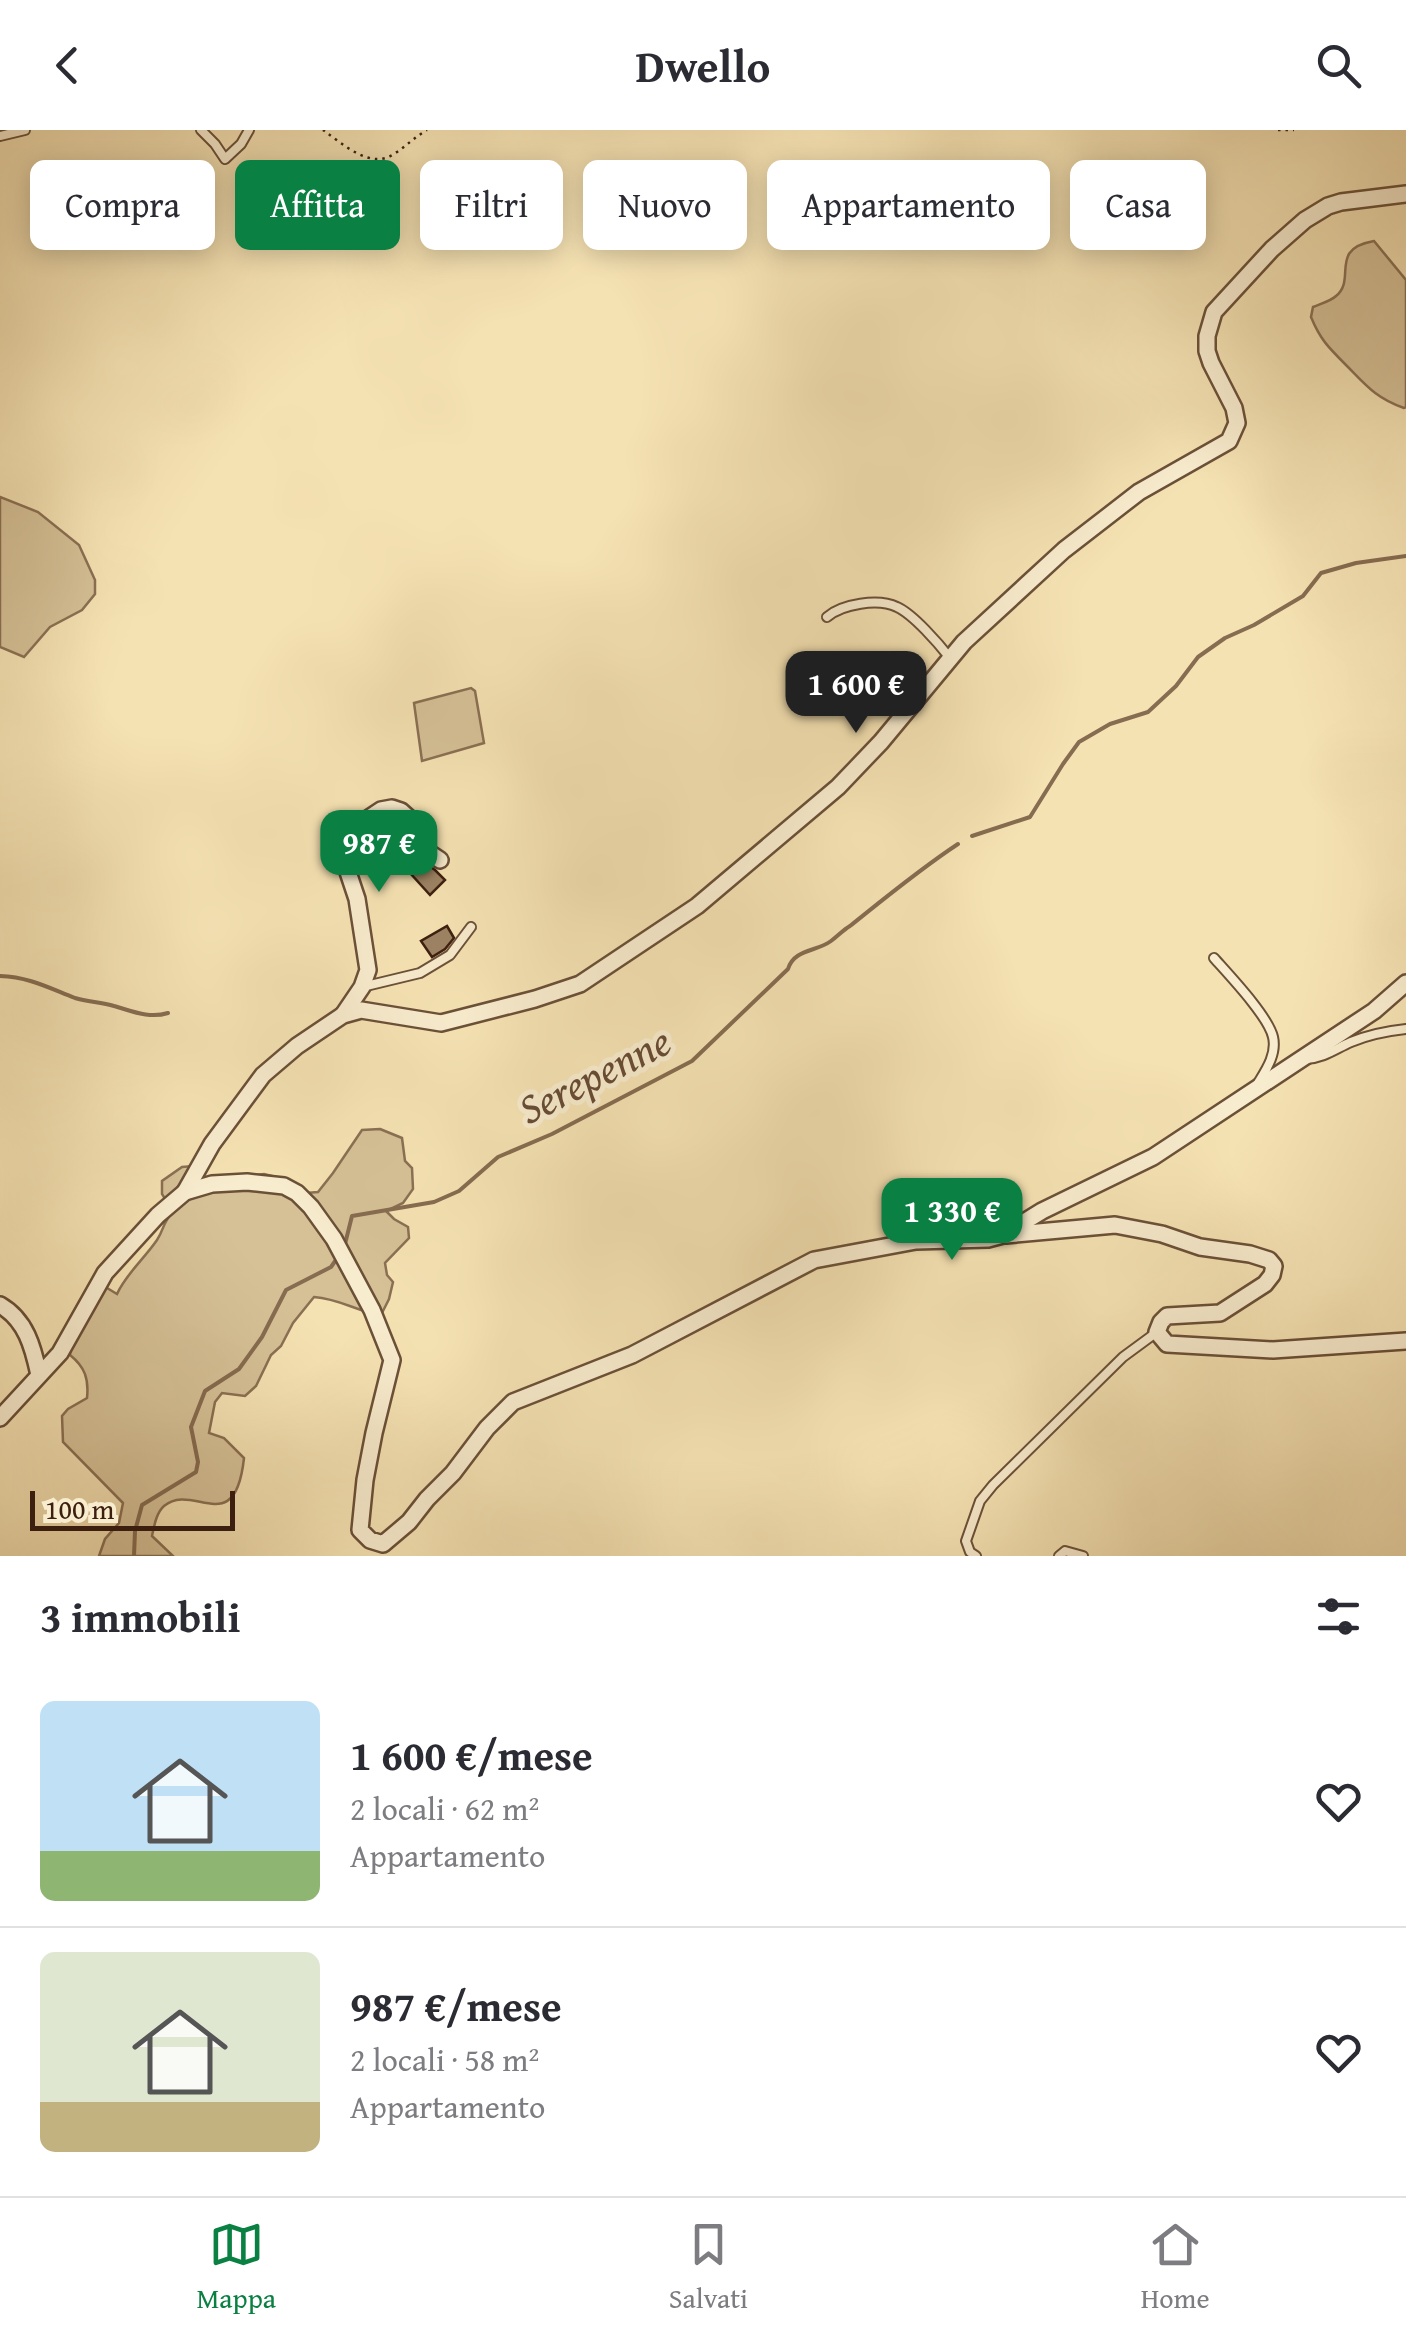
<!DOCTYPE html>
<html lang="it">
<head>
<meta charset="utf-8">
<style>
  :root { --surface:#fff; --page:#f7f7f7; --text:#2b2b33; --muted:#7c7c81; --line:#e1e1e2; --accent:#0b8043 }
  body { margin:0; font-family:"Gentium Book Plus",serif; background:var(--page); color:var(--text); height:100vh; display:flex; flex-direction:column; font-size:38px; white-space:nowrap }
  * { box-sizing:border-box; margin:0 }
  p { font-size:32px; color:var(--muted) }
  .icon { flex:none; width:55px; height:55px; fill:none; stroke:currentColor; stroke-width:2; stroke-linecap:round; stroke-linejoin:round }
  .map { position:relative; height:1426px; overflow:hidden }
  .sheet { display:flex; flex-direction:column; background:var(--surface); flex:1 }
  .sheet>* { flex:none }
  .top-card { position:absolute; left:30px; top:30px; width:1348px; height:90px; display:flex; gap:20px }
  .scale { position:absolute; left:30px; bottom:25px; width:205px; box-sizing:border-box; padding-left:10px; border:5px solid #3d1f0f; border-top:0; font-size:28px; line-height:35px; white-space:nowrap; color:#3d1f0f; -webkit-text-stroke:8px #f8ecce; paint-order:stroke }
  .price { position:absolute; translate:-50% -85px; padding:0 22px; border-radius:20px; background:var(--accent); color:#fff; font-size:32px; line-height:65px; filter:drop-shadow(0 2px 5px #0008) }
  .price::after { content:''; position:absolute; left:50%; top:60px; width:30px; height:22px; margin-left:-15px; background:inherit; clip-path:polygon(0 0,100% 0,50% 100%) }
  .price.on { background:#222; color:#fff }
  ul { padding:0; list-style:none }
  li { display:flex; align-items:center; gap:30px; height:250px; padding:0 40px }
  li+li { border-top:2px solid var(--line) }
  li span { display:grid; place-items:center; flex:none; width:280px; height:200px; border-radius:15px; color:#555 }
  li>.icon { margin-inline-start:auto }
  span .icon { width:120px; height:120px; fill:#fffc; stroke-width:1 }
  li b { font-size:42px }
  h2 { display:flex; justify-content:space-between; align-items:center; height:120px; padding:0 40px; font-size:42px }
  .pill { padding:0 35px; border-radius:15px; background:var(--surface); box-shadow:0 5px 25px #0003; font-size:35px; line-height:90px }
  .pill.on { background:var(--accent); color:#fff }
  header { display:flex; justify-content:space-between; align-items:center; height:130px; padding:0 40px; background:var(--surface); font-size:45px; font-weight:600 }
  .tab-bar { display:flex; justify-content:space-around; align-items:center; height:140px; border-top:2px solid var(--line); background:var(--surface); font-size:28px; color:var(--muted) }
  .tab-bar a { display:grid; justify-items:center; gap:5px }
  .tab-bar .on { color:var(--accent) }
  .map>svg:first-child { display:block }
  .green { fill:#d6c197; stroke:#8a7053; stroke-width:2.5 }
  .lines { fill:none; stroke-linecap:round; stroke-linejoin:round }
  .stream { stroke:#866c50; stroke-width:4 }
  .building { fill:#9d8464; stroke:#3d1f0f; stroke-width:2.5 }
  .service-casing { stroke:#6b5038; stroke-width:12 }
  .minor-casing { stroke:#6b5038; stroke-width:20 }
  .path { stroke:#3d1f0f; stroke-width:2.5; stroke-dasharray:2.5 5; stroke-linecap:butt }
  .service { stroke:#f8ecce; stroke-width:8 }
  .minor { stroke:#f8ecce; stroke-width:15 }
  .labels { text-anchor:middle; dominant-baseline:central; stroke-width:10; stroke-linejoin:round; paint-order:stroke }
  .water-label { font-size:42px; font-style:italic; fill:#674c35; stroke:#f8ecce }
</style>
</head>
<body>
<header><svg class="icon" aria-label="back" viewBox="0 0 24 24"><path d="M15 5l-7 7 7 7"/></svg>Dwello<svg class="icon" aria-label="search" viewBox="0 0 24 24"><circle cx="10" cy="10" r="6"/><path d="M15 15l6 6"/></svg></header>
<div class="map">
<svg width="1406" height="1426" viewBox="0 0 1406 1426">
  <rect width="100%" height="100%" fill="#f5e2b3"/>
  <filter id="stains"><feTurbulence type="fractalNoise" baseFrequency=".002" numOctaves="4"/><feColorMatrix values="0 0 0 0 .2 0 0 0 0 .09 0 0 0 0 .02 0 0 0 .5 -.17"/></filter>
  <radialGradient id="worn" r=".72"><stop offset=".6" stop-color="#630" stop-opacity="0"/><stop offset="1" stop-color="#630" stop-opacity=".3"/></radialGradient>
  <g class="green">
    <path d="M1374 111 1406 150V277L1404 278C1375 268 1365 254 1345 234 1328 217 1320 209 1311 187L1313 177C1320 174 1331 171 1336 166 1357 149 1328 119 1374 111Z"/>
    <path d="M0 367 38 382 79 415 95 450V464L82 480 50 497 24 527 0 517Z"/>
    <path d="M471 558 475 561 484 613 422 631 414 573Z"/>
    <path d="M380 999 402 1008 405 1031 412 1038 413 1059 403 1073 386 1081 394 1089 408 1097 409 1108 385 1133 387 1145 393 1152 389 1169 381 1185C355 1181 341 1169 314 1167L293 1193 281 1216 271 1225 256 1256 245 1266 222 1263 215 1272 209 1303 224 1308 244 1328C235 1411 193 1351 164 1376 156 1383 154 1397 152 1406L173 1426H99L105 1409 119 1393 123 1373 63 1312 62 1286 68 1279 87 1268C89 1249 85 1237 70 1225L71 1213 102 1155 117 1164C126 1144 144 1129 157 1110 164 1100 163 1091 173 1082L162 1064V1051L182 1037 193 1036 196 1053 264 1044 281 1048 294 1064 318 1062 333 1043 362 1000Z"/>
  </g>
  <g class="lines">
    <g class="stream">
      <path d="M972 706 1030 687 1063 634 1079 612 1110 594 1148 582 1176 556 1198 527 1225 508 1254 495 1303 466 1321 443 1356 433 1406 426"/>
      <path d="M0 846C29 847 49 858 75 868 88 872 101 872 114 876 132 881 149 889 168 883"/>
      <path d="M344 1118 352 1086 434 1072 459 1061 498 1027 552 1004 692 931 788 839C794 819 816 822 831 811 838 806 843 800 850 796 885 768 920 739 958 714"/>
      <path d="M134 1426 135 1401 142 1375 196 1342 198 1332 191 1297 205 1261 239 1239 262 1207 286 1160 331 1137 338 1127"/>
    </g>
  </g>
  <g class="building">
    <path d="M391 690 399 694 406 710 389 717 380 694Z"/>
    <path d="M423 732 435 740 445 750 430 765 411 744Z"/>
    <path d="M447 796 454 808 445 819 432 827 421 811Z"/>
  </g>
  <g class="lines">
    <g class="service-casing">
      <g id="service">
        <path d="M201 0 215 14 225 29 241 14 249 0"/>
        <path d="M0 6 25 0"/>
        <path d="M827 487C842 474 878 468 897 477 913 484 939 514 950 528"/>
        <path d="M1214 828C1230 846 1268 886 1273 907 1277 924 1266 940 1258 953"/>
        <path d="M362 857 420 843 450 825 471 797"/>
        <path d="M1306 929C1324 928 1335 919 1351 912 1368 905 1387 901 1406 899"/>
        <path d="M976 1426 970 1422 966 1411 980 1371 993 1355 1123 1227 1157 1202"/>
        <path d="M1059 1426 1065 1421 1083 1426"/>
      </g>
    </g>
    <g class="minor-casing">
      <g id="minor">
        <path d="M343 885 362 857 368 840 357 769 344 730 342 721 345 711 354 698 381 680 392 678 401 681 411 690 422 718 440 730"/>
        <path d="M185 1062 212 1014 263 945 297 916 343 885 361 880 441 893 535 869 580 854 697 776 838 657 881 612 964 512 1064 420 1139 362 1229 311 1237 293 1234 278 1211 233 1207 221V206L1214 182 1272 119 1305 90 1328 76 1341 72 1406 64"/>
        <path d="M1006 1105 1115 1095 1162 1104 1200 1117 1250 1124 1269 1130 1274 1136 1272 1145 1265 1154 1220 1183 1167 1186 1161 1192 1157 1202 1167 1214 1273 1220 1406 1211"/>
        <path d="M0 1175C26 1190 33 1217 39 1245"/>
        <path d="M0 1288 60 1223 105 1143 158 1085 185 1062 212 1054 247 1052 284 1056 297 1063 311 1077 334 1109 372 1180 392 1230 374 1303 365 1350 360 1400 370 1410 383 1414 409 1392 427 1369 453 1343 487 1298 513 1272 632 1225 814 1130 916 1111 988 1109 1003 1105 1042 1081 1153 1027 1374 881 1406 853"/>
      </g>
    </g>
    <g class="path">
      <path d="M323 0C343 14 370 40 394 24 406 16 415 7 427 0"/>
      <path d="M1278 0H1294"/>
    </g>
    <use href="#service" class="service"/>
    <use href="#minor" class="minor"/>
  </g>
  <g class="labels">
    <g class="water-label">
      <text transform="translate(594 944) rotate(-27)">Serepenne</text>
    </g>
  </g>
  <rect width="100%" height="100%" filter="url(#stains)"/>
  <rect width="100%" height="100%" fill="url(#worn)"/>
</svg>
<div class="scale">100 m</div>
<b class="price on" style="left:856px;top:606px">1 600 €</b>
<b class="price" style="left:379px;top:765px">987 €</b>
<b class="price" style="left:952px;top:1133px">1 330 €</b>
<div class="top-card">
<a class="pill">Compra</a>
<a class="pill on">Affitta</a>
<a class="pill">Filtri</a>
<a class="pill">Nuovo</a>
<a class="pill">Appartamento</a>
<a class="pill">Casa</a>
</div>
</div>
<section class="sheet">
<h2>3 immobili<svg class="icon" aria-label="filters" viewBox="0 0 24 24"><path d="M4 7h16M4 17h16"/><circle cx="9" cy="7" r="2"/><circle cx="15" cy="17" r="2"/></svg></h2>
<ul>
<li><span style="background:linear-gradient(#bfe0f5 75%,#8fb573 0)"><svg class="icon" aria-label="home" viewBox="0 0 24 24"><path d="M3 11l9-7 9 7M6 9v11h12V9"/></svg></span><div><b>1 600 €/mese</b><p>2 locali · 62 m²</p><p>Appartamento</p></div><svg class="icon" aria-label="heart" viewBox="0 0 24 24"><path d="M12 20l-8-8c-3-5 5-10 8-4 3-6 11-1 8 4z"/></svg></li>
<li><span style="background:linear-gradient(#dfe7d0 75%,#c2b280 0)"><svg class="icon" aria-label="home" viewBox="0 0 24 24"><path d="M3 11l9-7 9 7M6 9v11h12V9"/></svg></span><div><b>987 €/mese</b><p>2 locali · 58 m²</p><p>Appartamento</p></div><svg class="icon" aria-label="heart" viewBox="0 0 24 24"><path d="M12 20l-8-8c-3-5 5-10 8-4 3-6 11-1 8 4z"/></svg></li>
</ul>
</section>
<nav class="tab-bar">
<a class="on"><svg class="icon" aria-label="map" viewBox="0 0 24 24"><path d="M3 6l6-2 6 2 6-2v14l-6 2-6-2-6 2zM9 4v14M15 6v14"/></svg>Mappa</a>
<a><svg class="icon" aria-label="saved" viewBox="0 0 24 24"><path d="M7 4h10v16l-5-4-5 4z"/></svg>Salvati</a>
<a><svg class="icon" aria-label="home" viewBox="0 0 24 24"><path d="M3 11l9-7 9 7M6 9v11h12V9"/></svg>Home</a>
</nav>
</body>
</html>
